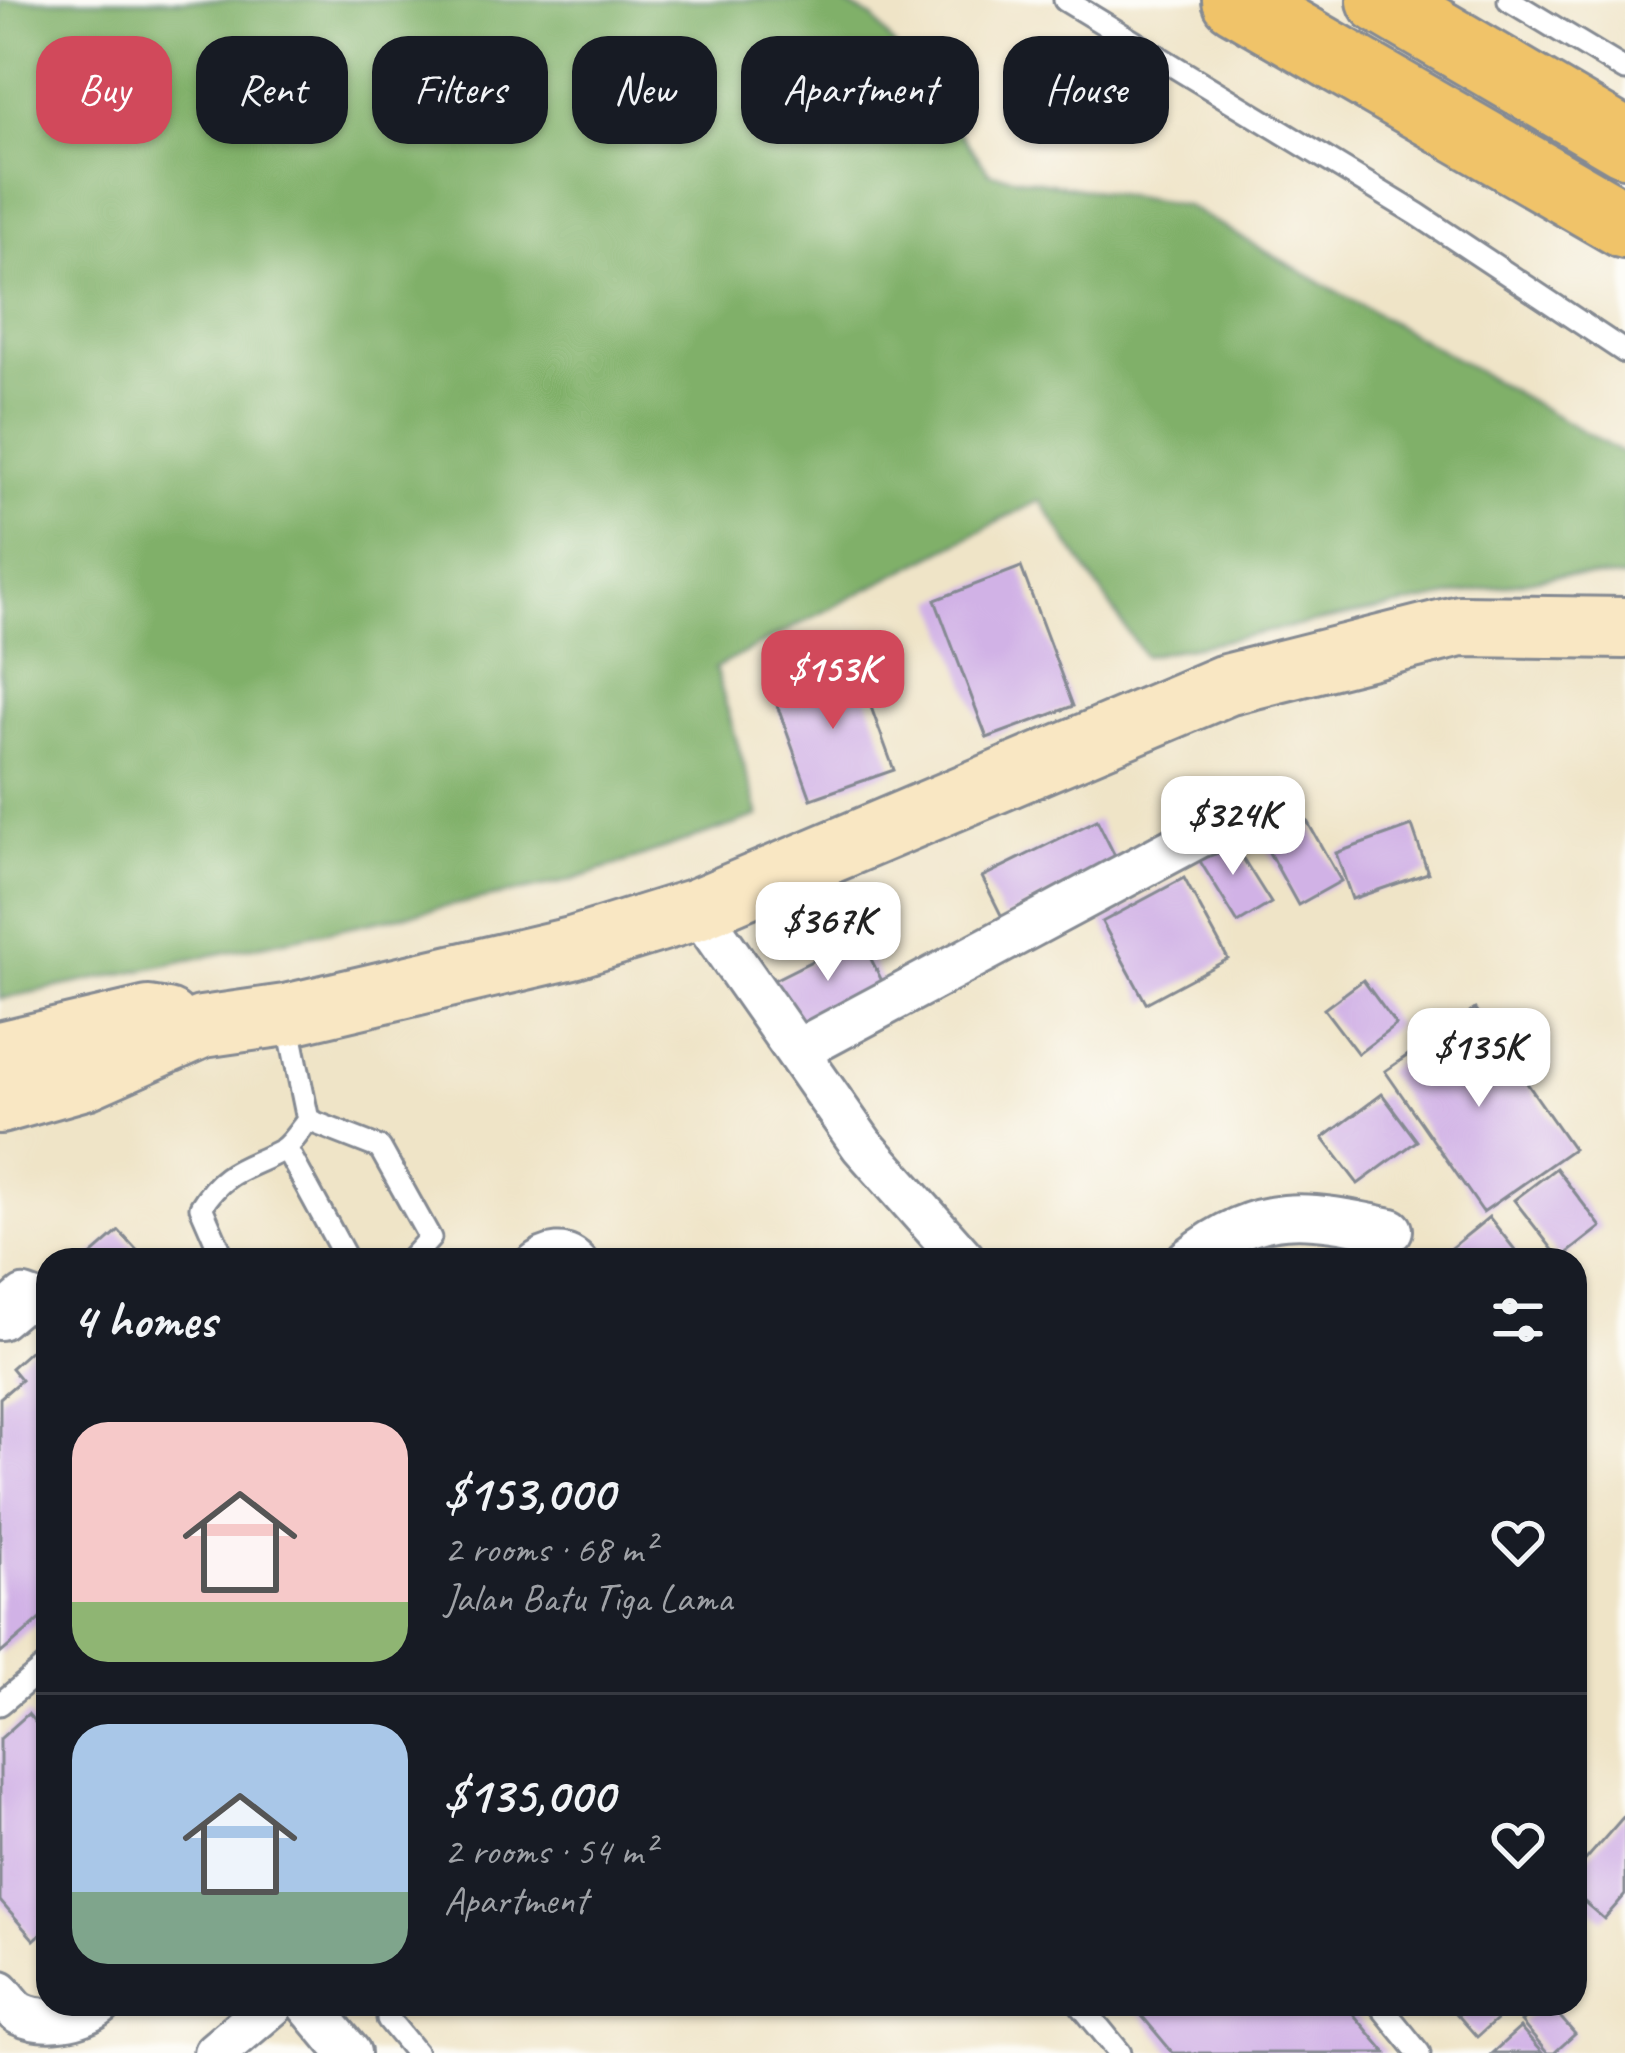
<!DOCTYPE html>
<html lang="en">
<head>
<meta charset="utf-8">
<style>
  :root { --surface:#171b24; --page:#20242c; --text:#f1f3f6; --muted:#9ea1a6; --line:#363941; --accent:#d1495b }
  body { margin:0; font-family:Caveat,sans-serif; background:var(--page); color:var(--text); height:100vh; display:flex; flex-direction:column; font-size:45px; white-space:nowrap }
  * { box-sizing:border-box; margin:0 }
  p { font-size:39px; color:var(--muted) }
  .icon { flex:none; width:66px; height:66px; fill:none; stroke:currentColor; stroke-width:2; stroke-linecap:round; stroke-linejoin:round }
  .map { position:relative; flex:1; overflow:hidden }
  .drawer { position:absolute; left:36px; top:1248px; width:1551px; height:768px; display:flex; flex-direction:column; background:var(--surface); border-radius:36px; box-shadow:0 3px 9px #0004 }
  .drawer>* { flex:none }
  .guide { position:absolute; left:36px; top:36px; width:1554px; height:108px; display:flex; gap:24px }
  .price { position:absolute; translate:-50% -102px; padding:0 27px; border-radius:24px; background:#fff; color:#222; font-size:39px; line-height:78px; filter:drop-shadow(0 3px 6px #0008) }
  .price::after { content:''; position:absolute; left:50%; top:72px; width:36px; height:27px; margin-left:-18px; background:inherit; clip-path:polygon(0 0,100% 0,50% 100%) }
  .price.on { background:var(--accent); color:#fff }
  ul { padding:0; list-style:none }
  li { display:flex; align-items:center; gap:36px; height:300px; padding:0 36px }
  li+li { border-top:3px solid var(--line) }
  li span { display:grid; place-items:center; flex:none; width:336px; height:240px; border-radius:36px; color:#555 }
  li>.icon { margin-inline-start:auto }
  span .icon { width:144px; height:144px; fill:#fffc; stroke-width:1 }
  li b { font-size:51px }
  h2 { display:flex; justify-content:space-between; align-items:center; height:144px; padding:0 36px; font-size:51px }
  .tag { padding:0 42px; border-radius:36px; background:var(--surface); box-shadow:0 3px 9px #0004; font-size:42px; line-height:108px }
  .tag.on { background:var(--accent); color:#fff }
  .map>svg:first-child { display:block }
  .forest { fill:#80b069; stroke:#4e7064; stroke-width:3 }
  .building { fill:#d1b2e6 }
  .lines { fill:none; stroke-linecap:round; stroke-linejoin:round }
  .lane-casing { stroke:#858a92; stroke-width:27 }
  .street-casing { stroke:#858a92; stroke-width:48 }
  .secondary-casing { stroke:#858a92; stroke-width:66 }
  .highway-casing { stroke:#858a92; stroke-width:72 }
  .lane { stroke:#fff; stroke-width:21 }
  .street { stroke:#fff; stroke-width:42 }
  .secondary { stroke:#f9e7c3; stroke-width:60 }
  .highway { stroke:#f0c369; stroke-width:66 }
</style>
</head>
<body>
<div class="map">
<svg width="1625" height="2053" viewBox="0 0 1625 2053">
  <rect width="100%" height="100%" fill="#fdfcf7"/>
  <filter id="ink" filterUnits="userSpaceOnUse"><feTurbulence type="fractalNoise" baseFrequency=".00833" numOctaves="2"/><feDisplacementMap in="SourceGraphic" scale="24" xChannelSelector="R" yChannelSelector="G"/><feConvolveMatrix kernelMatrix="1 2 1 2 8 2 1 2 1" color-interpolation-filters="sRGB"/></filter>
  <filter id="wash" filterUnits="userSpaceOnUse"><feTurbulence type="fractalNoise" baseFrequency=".004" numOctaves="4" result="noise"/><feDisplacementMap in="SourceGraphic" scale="48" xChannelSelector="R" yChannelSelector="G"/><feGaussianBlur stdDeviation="2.7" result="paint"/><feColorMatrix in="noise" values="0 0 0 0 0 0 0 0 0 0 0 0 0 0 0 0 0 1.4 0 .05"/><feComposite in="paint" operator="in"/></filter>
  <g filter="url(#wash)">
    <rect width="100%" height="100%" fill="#efe4c7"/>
    <path class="forest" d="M0 0H836L873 18 990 173 1186 206 1625 455V578L1557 575 1144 656 1040 500 715 668 759 816 570 881 0 999Z"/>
    <g id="blocks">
      <g class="building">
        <path d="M1021 567 1073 706 987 738 935 600Z"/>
        <path d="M856 666 894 770 811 799 773 694Z"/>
        <path d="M1303 814 1341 881 1298 905 1261 838Z"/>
        <path d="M1097 820 1118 862 1003 919 982 877Z"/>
        <path d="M1412 826 1428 873 1352 899 1336 853Z"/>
        <path d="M1227 833 1271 903 1238 923 1195 853Z"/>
        <path d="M1184 878 1228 959 1146 1003 1102 922Z"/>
        <path d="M860 937 885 987 797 1031 772 981Z"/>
        <path d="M1363 980 1396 1025 1358 1054 1324 1009Z"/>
        <path d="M1475 1009 1573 1149 1483 1212 1385 1071Z"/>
        <path d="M1382 1094 1417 1141 1358 1184 1323 1138Z"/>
        <path d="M1556 1168 1601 1227 1560 1259 1514 1200Z"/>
        <path d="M1489 1217 1523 1260H1436L1477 1227Z"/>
        <path d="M119 1231 146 1260H86Z"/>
        <path d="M40 1342 48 1351V1613L0 1654V1398L21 1380 11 1368Z"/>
        <path d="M28 1714 48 1737V1927L34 1940 0 1901V1739Z"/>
        <path d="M1625 1815V1895L1604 1919 1575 1894V1872Z"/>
        <path d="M1132 2004H1345L1386 2053H1173Z"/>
        <path d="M1448 2004H1496L1504 2013 1477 2037Z"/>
        <path d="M1542 2004H1549L1575 2034 1554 2053H1547L1521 2022Z"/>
        <path d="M1520 2028 1542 2053H1492Z"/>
      </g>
    </g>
  </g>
  <g filter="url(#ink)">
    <use href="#blocks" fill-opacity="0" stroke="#858a92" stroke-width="3"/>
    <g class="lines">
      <g class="lane-casing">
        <g id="lane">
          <path d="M1065 0 1417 214 1625 352"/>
          <path d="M1509 0 1625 70"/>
          <path d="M308 1120 380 1148 430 1238 410 1260"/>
          <path d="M286 1148 347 1260"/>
          <path d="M224 1260 201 1207C224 1169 247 1169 282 1150 292 1144 300 1130 308 1120L287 1017"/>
          <path d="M525 1260C545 1243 568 1237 587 1260"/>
          <path d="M0 1704 48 1664"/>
          <path d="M1080 2004 1120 2053"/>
          <path d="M1379 2004 1419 2053"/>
          <path d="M388 2019 416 2053"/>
        </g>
      </g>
      <g class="street-casing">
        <g id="street">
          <path d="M697 909 862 1145 964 1260"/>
          <path d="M797 1051 1199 836 1261 814"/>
          <path d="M1188 1260C1261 1203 1306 1212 1391 1230"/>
          <path d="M0 1318 24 1298 41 1304 48 1311"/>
          <path d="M0 1992C6 1999 13 2010 21 2014 44 2025 81 2019 100 2004"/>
          <path d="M308 2004 349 2053"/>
          <path d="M215 2053 273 2004"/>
        </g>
      </g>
      <g class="secondary-casing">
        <g id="secondary">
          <path d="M0 1052 149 1017 167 1020"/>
          <path d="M0 1103 85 1079 202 1027 286 1015 572 948 697 909 1226 685 1460 626 1625 628"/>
        </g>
      </g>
      <g class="highway-casing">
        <g id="highway">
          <path d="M1236 0 1625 225"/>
          <path d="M1381 0 1625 143"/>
        </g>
      </g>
      <use href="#lane" class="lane"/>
      <use href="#street" class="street"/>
      <use href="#secondary" class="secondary"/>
      <use href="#highway" class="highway"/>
    </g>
  </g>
</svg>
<b class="price on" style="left:833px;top:732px">$153K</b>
<b class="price" style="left:1233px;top:878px">$324K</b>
<b class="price" style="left:828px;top:984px">$367K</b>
<b class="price" style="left:1479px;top:1110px">$135K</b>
<div class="guide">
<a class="tag on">Buy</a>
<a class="tag">Rent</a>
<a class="tag">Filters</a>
<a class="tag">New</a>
<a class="tag">Apartment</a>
<a class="tag">House</a>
</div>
<section class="drawer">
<h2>4 homes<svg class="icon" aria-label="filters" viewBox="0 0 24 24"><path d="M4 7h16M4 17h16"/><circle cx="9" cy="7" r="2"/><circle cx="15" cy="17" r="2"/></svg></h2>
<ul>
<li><span style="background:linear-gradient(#f6c9c9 75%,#8fb573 0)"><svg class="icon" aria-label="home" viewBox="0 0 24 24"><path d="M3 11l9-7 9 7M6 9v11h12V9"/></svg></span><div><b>$153,000</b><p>2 rooms · 68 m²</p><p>Jalan Batu Tiga Lama</p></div><svg class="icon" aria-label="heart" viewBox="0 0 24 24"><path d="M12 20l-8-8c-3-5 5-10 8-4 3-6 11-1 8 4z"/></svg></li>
<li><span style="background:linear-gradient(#a9c7e8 70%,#7fa58c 0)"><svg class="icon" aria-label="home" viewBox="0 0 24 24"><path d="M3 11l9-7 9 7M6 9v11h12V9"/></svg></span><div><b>$135,000</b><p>2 rooms · 54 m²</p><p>Apartment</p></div><svg class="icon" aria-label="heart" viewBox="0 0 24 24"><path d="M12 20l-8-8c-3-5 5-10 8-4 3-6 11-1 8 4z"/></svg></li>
</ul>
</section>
</div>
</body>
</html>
